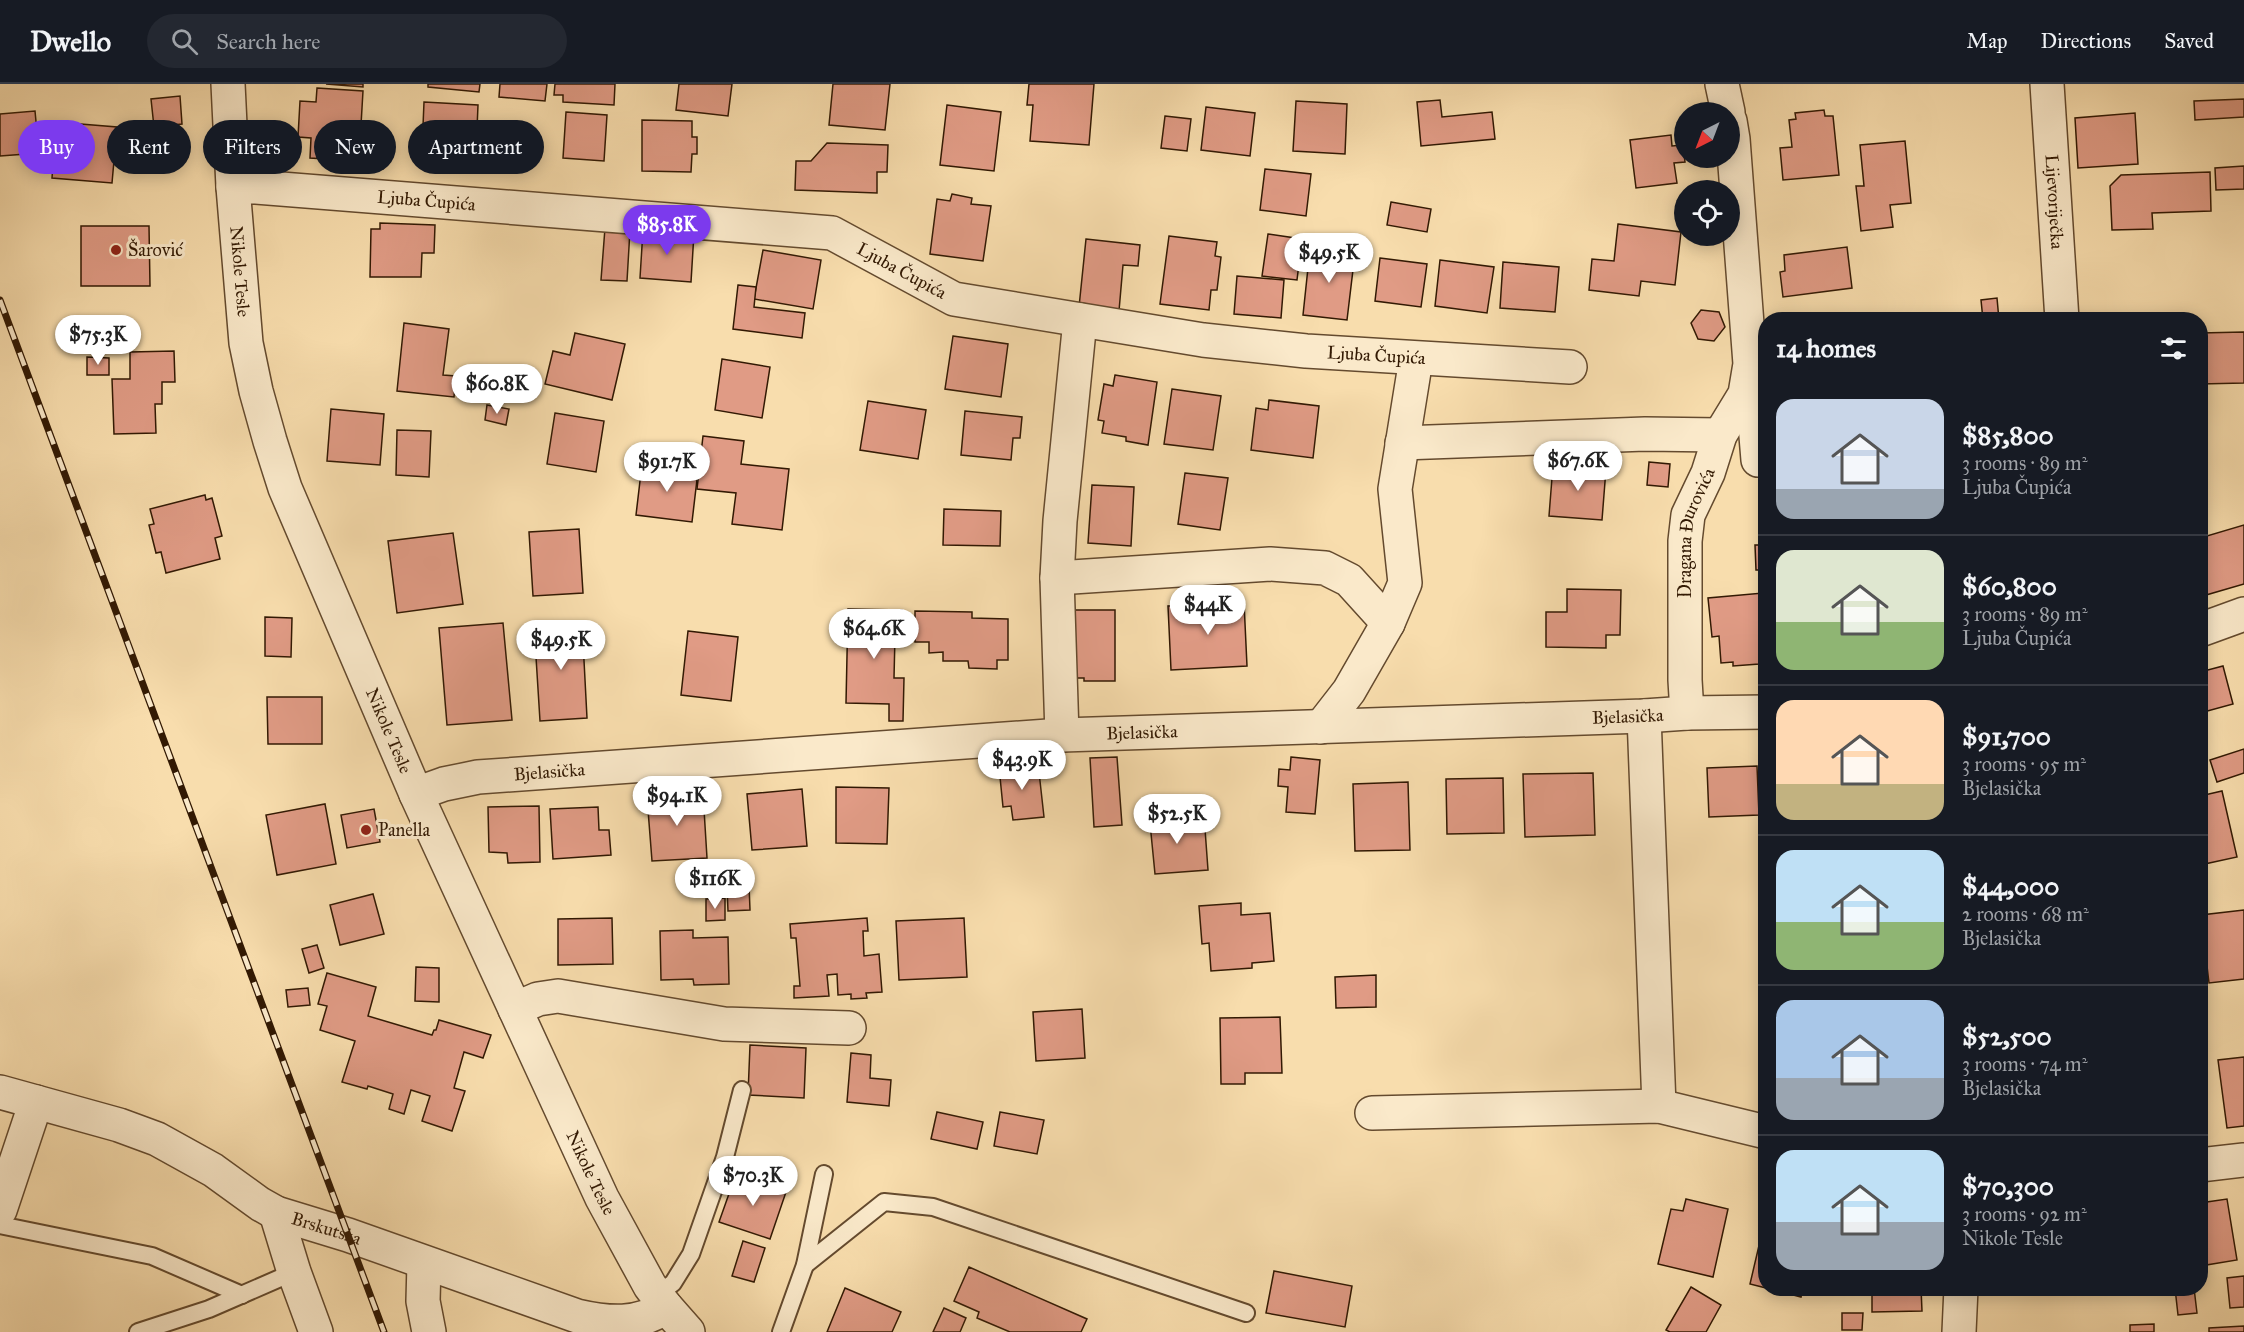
<!DOCTYPE html>
<html lang="en">
<head>
<meta charset="utf-8">
<style>
  :root { --surface:#171b24; --page:#242831; --text:#f1f3f6; --muted:#9ea1a6; --line:#363941; --accent:#7c3aed }
  body { margin:0; font-family:"IM FELL Great Primer",serif; background:var(--page); color:var(--text); height:100vh; display:flex; flex-direction:column; font-size:22px; white-space:nowrap }
  * { box-sizing:border-box; margin:0 }
  p { font-size:20px; color:var(--muted) }
  .icon { flex:none; width:33px; height:33px; fill:none; stroke:currentColor; stroke-width:2; stroke-linecap:round; stroke-linejoin:round }
  .map { position:relative; flex:1; overflow:hidden }
  .drawer { position:absolute; left:1758px; top:228px; width:450px; height:984px; display:flex; flex-direction:column; background:var(--surface); border-radius:24px; box-shadow:0 3px 15px #0003 }
  .drawer>* { flex:none }
  .hud { position:absolute; left:18px; top:36px; width:570px; height:54px; display:flex; gap:12px }
  .needle { width:39px; rotate:222deg }
  .tools { position:absolute; left:1674px; top:18px; display:grid; gap:12px }
  .tools a { display:grid; place-items:center; width:66px; height:66px; border-radius:50%; background:var(--surface); box-shadow:0 3px 15px #0003; font-size:30px }
  .price { position:absolute; translate:-50% -51px; padding:0 14px; border-radius:21px; background:#fff; color:#222; font-size:20px; line-height:39px; filter:drop-shadow(0 2px 3px #0008) }
  .price::after { content:''; position:absolute; left:50%; top:36px; width:18px; height:14px; margin-left:-9px; background:inherit; clip-path:polygon(0 0,100% 0,50% 100%) }
  .price.active { background:var(--accent); color:#fff }
  ul { padding:0; list-style:none }
  li { display:flex; align-items:center; gap:18px; height:150px; padding:0 18px }
  li+li { border-top:2px solid var(--line) }
  li span { display:grid; place-items:center; flex:none; width:168px; height:120px; border-radius:18px; color:#555 }
  li>.icon { margin-inline-start:auto }
  span .icon { width:72px; height:72px; fill:#fffc; stroke-width:1 }
  li b { font-size:26px }
  h2 { display:flex; justify-content:space-between; align-items:center; height:72px; padding:0 18px; font-size:26px }
  .tag { padding:0 21px; border-radius:27px; background:var(--surface); box-shadow:0 3px 15px #0003; font-size:21px; line-height:54px }
  .tag.active { background:var(--accent); color:#fff }
  header { display:flex; align-items:center; gap:36px; box-sizing:border-box; height:84px; padding:0 30px; background:var(--surface); border-bottom:2px solid var(--line) }
  header strong { font-size:28px }
  nav { display:flex; gap:33px; margin-inline-start:auto; font-size:21px }
  .search { width:420px; height:54px; background:var(--page); display:flex; align-items:center; gap:15px; box-sizing:border-box; padding:0 21px; border-radius:33px; color:var(--muted); font-size:22px }
  .map>svg:first-child { display:block }
  .building { fill:#e09b85; stroke:#321903; stroke-width:1.5 }
  .lines { fill:none; stroke-linecap:round; stroke-linejoin:round }
  .service-casing { stroke:#644a2e; stroke-width:20 }
  .minor-casing { stroke:#644a2e; stroke-width:36 }
  .tertiary-casing { stroke:#644a2e; stroke-width:36 }
  .service { stroke:#fae9ca; stroke-width:16 }
  .minor { stroke:#fae9ca; stroke-width:33 }
  .tertiary { stroke:#fae9ca; stroke-width:33 }
  .rail-casing { stroke:#321903; stroke-width:7 }
  .rail { stroke:#fae9ca; stroke-width:4.5; stroke-dasharray:14; stroke-linecap:butt }
  .poi-dot { fill:#8f2418; stroke:#fae9ca; stroke-width:2 }
  .labels { text-anchor:middle; dominant-baseline:central; stroke-width:6; stroke-linejoin:round; paint-order:stroke }
  .street-label { font-size:18px; fill:#321903; stroke:#fae9ca }
  .poi-label { font-size:18px; fill:#321903; stroke:#fae9ca; text-anchor:start }
</style>
</head>
<body>
<header>
<strong>Dwello</strong>
<div class="search"><svg class="icon" aria-label="search" viewBox="0 0 24 24"><circle cx="10" cy="10" r="6"/><path d="M15 15l6 6"/></svg>Search here</div>
<nav><a>Map</a><a>Directions</a><a>Saved</a></nav>
</header>
<div class="map">
<svg width="2244" height="1248" viewBox="0 0 2244 1248">
  <rect width="100%" height="100%" fill="#f8ddad"/>
  <filter id="stains"><feTurbulence type="fractalNoise" baseFrequency=".00333" numOctaves="4"/><feColorMatrix values="0 0 0 0 .2 0 0 0 0 .09 0 0 0 0 .02 0 0 0 .5 -.17"/></filter>
  <radialGradient id="worn" r=".72"><stop offset=".6" stop-color="#630" stop-opacity="0"/><stop offset="1" stop-color="#630" stop-opacity=".3"/></radialGradient>
  <g class="building">
    <path d="M326 0H363V3Z"/>
    <path d="M428 0H480L479 8 428 3Z"/>
    <path d="M500 0H547L545 17 499 13Z"/>
    <path d="M555 0H615L614 21 563 18V11H554Z"/>
    <path d="M679 0H732L728 32 676 26Z"/>
    <path d="M833 0H890L885 46 829 41Z"/>
    <path d="M1029 0H1094L1089 61 1030 57 1033 21H1027Z"/>
    <path d="M317 4 363 7 360 58 341 56 340 76 310 74 311 54 298 53 300 17 316 18Z"/>
    <path d="M180 12 182 40 154 43 151 15Z"/>
    <path d="M2244 15V33L2195 36 2194 17Z"/>
    <path d="M1440 16 1442 33 1492 28 1495 55 1421 62 1417 18Z"/>
    <path d="M1296 17 1347 20 1345 70 1293 67Z"/>
    <path d="M424 18 478 21 476 69 422 66Z"/>
    <path d="M947 21 1001 28 994 87 940 81Z"/>
    <path d="M1206 23 1255 29 1250 72 1201 66Z"/>
    <path d="M1824 26 1825 32H1833L1839 91 1783 96 1780 64 1792 63 1789 36 1796 35 1795 29Z"/>
    <path d="M35 27 39 69 0 72V30Z"/>
    <path d="M566 28 607 31 604 77 563 74Z"/>
    <path d="M2135 29 2138 80 2078 84 2075 34Z"/>
    <path d="M1165 32 1191 35 1187 67 1161 64Z"/>
    <path d="M642 36 692 37V53H697V70H692L691 88 642 87Z"/>
    <path d="M56 38 117 43 112 99 52 94Z"/>
    <path d="M1671 51 1672 62 1683 61 1685 78 1674 79 1677 99 1636 104 1630 56Z"/>
    <path d="M1905 57 1911 119 1890 121 1893 143 1861 147 1856 102H1864L1860 61Z"/>
    <path d="M369 59 385 60 383 85 367 84Z"/>
    <path d="M827 59 888 61 887 88H877V109L795 106 796 77H811Z"/>
    <path d="M2244 82V105L2216 106 2215 84Z"/>
    <path d="M1265 85 1311 90 1306 132 1260 126Z"/>
    <path d="M2210 88 2211 127 2152 129 2153 145 2112 146 2110 102 2121 91Z"/>
    <path d="M952 110 972 114 971 120 991 122 983 177 930 170 937 115 950 117Z"/>
    <path d="M1391 118 1431 125 1427 148 1387 141Z"/>
    <path d="M380 139 435 141 434 169H422L421 193H370L371 145H380Z"/>
    <path d="M1618 140 1681 148 1675 201 1641 197 1639 212 1589 206 1592 175 1614 177Z"/>
    <path d="M81 142H149L150 202H81Z"/>
    <path d="M605 144 630 146 627 197 601 196Z"/>
    <path d="M643 146 694 149 691 198 640 194Z"/>
    <path d="M1268 150 1302 155 1297 196 1262 192Z"/>
    <path d="M1169 152 1217 158 1215 172 1221 173 1217 206H1211L1209 226 1160 220Z"/>
    <path d="M1086 155 1140 161 1138 182 1123 181 1119 227 1079 223Z"/>
    <path d="M1847 163 1852 204 1783 213 1780 188 1785 187 1784 171Z"/>
    <path d="M1310 165 1355 169 1347 236 1303 231Z"/>
    <path d="M763 166 821 176 813 225 754 215Z"/>
    <path d="M1380 174 1427 180 1421 223 1375 217Z"/>
    <path d="M1440 176 1494 183 1487 229 1435 222Z"/>
    <path d="M1503 178 1559 183 1555 228 1500 224Z"/>
    <path d="M1237 192 1284 196 1281 234 1234 230Z"/>
    <path d="M738 201 756 203 754 223 805 229 802 254 733 245Z"/>
    <path d="M1997 214 1999 236H1983L1981 216Z"/>
    <path d="M1701 226 1719 228 1725 243 1714 257 1698 255 1691 239Z"/>
    <path d="M404 239 449 245 443 291 456 292 454 313 397 307Z"/>
    <path d="M2244 248V299L2200 300V249Z"/>
    <path d="M575 249 625 260 612 316 545 300 553 267 570 271Z"/>
    <path d="M953 252 1008 260 1001 313 945 305Z"/>
    <path d="M174 267 175 298H162V320H155L156 349 114 350 112 295H130V268Z"/>
    <path d="M87 273 109 274V291H87Z"/>
    <path d="M722 275 770 283 762 334 715 326Z"/>
    <path d="M1115 291 1157 298 1148 361 1126 357V353L1102 349 1104 337 1098 336 1104 300 1113 302Z"/>
    <path d="M1172 305 1221 312 1213 366 1164 360Z"/>
    <path d="M1269 316 1319 322 1313 374 1251 366 1256 324 1268 326Z"/>
    <path d="M868 317 926 326 918 375 860 366Z"/>
    <path d="M487 321 509 325 506 341 485 336Z"/>
    <path d="M331 325 384 330 380 381 327 377Z"/>
    <path d="M965 327 1022 333 1020 354H1013L1011 376 961 371Z"/>
    <path d="M555 329 604 337 596 388 547 380Z"/>
    <path d="M397 346 431 347 429 393 396 391Z"/>
    <path d="M703 352 744 357 741 380 789 385 782 446 732 440 736 409 697 405Z"/>
    <path d="M1649 378 1670 380 1668 403 1647 401Z"/>
    <path d="M642 380 698 387 692 438 636 431Z"/>
    <path d="M1553 381 1606 385 1602 436 1549 432Z"/>
    <path d="M1185 389 1228 394 1220 446 1178 440Z"/>
    <path d="M1092 401 1134 403 1131 462 1088 459Z"/>
    <path d="M205 411 206 416 212 414 222 452 215 454 220 475 166 489 161 468 156 469 149 441 154 440 150 425Z"/>
    <path d="M944 425 1001 427 1000 462 943 461Z"/>
    <path d="M2244 441V500L2206 511 2200 493V454Z"/>
    <path d="M579 445 583 509 533 512 529 448Z"/>
    <path d="M453 449 463 520 397 529 388 457Z"/>
    <path d="M1755 461H1766V486H1756Z"/>
    <path d="M1567 505 1621 506 1620 551H1606V564L1546 563V528H1567Z"/>
    <path d="M1763 509 1766 574 1759 575V580L1733 582V578L1721 579 1719 552 1712 553 1708 514Z"/>
    <path d="M1244 518 1247 582 1171 586 1168 522Z"/>
    <path d="M848 525 902 526V552H895L894 594H904L903 637H889V620L846 619Z"/>
    <path d="M1069 526H1115V597H1084V594H1069Z"/>
    <path d="M915 527 972 528V534L1008 535V576H997V585L969 584 968 577H943V568L929 569V558H915Z"/>
    <path d="M265 533 292 534 291 573 265 572Z"/>
    <path d="M582 538 587 634 540 637 534 541Z"/>
    <path d="M503 539 512 636 447 641 439 544Z"/>
    <path d="M688 547 738 553 731 617 681 611Z"/>
    <path d="M2223 582 2233 620 2200 629V588Z"/>
    <path d="M267 613H322V660H268Z"/>
    <path d="M2244 665V689L2217 698 2210 676Z"/>
    <path d="M1117 673 1122 741 1094 743 1090 674Z"/>
    <path d="M1291 673 1320 676 1315 730 1286 728 1288 703 1278 702 1279 685 1290 686Z"/>
    <path d="M1038 679 1044 733 1013 736 1011 722 1003 723 999 683Z"/>
    <path d="M1757 682 1759 731 1709 733 1707 684Z"/>
    <path d="M1593 689 1595 751 1525 753 1523 690Z"/>
    <path d="M1503 694 1504 749 1447 750 1446 695Z"/>
    <path d="M1408 698 1410 766 1355 767 1353 700Z"/>
    <path d="M836 703 889 704 887 760 836 759Z"/>
    <path d="M802 705 807 762 752 766 747 710Z"/>
    <path d="M2222 707 2237 773 2200 781V712Z"/>
    <path d="M703 709 707 774 652 777 647 713Z"/>
    <path d="M325 720 336 780 277 791 266 731Z"/>
    <path d="M539 722 540 778 508 779 507 769 489 768 488 723Z"/>
    <path d="M598 723 599 746H609L611 771 553 775 550 725Z"/>
    <path d="M374 725 380 758 347 764 341 731Z"/>
    <path d="M1177 727 1179 747 1205 745 1208 786 1155 790 1149 729Z"/>
    <path d="M749 801 750 826 728 827 727 802Z"/>
    <path d="M373 810 384 850 340 861 330 821Z"/>
    <path d="M725 814V836L706 837V815Z"/>
    <path d="M1241 819V831L1270 829 1274 877 1252 879V884L1211 887 1209 859 1202 860 1199 822Z"/>
    <path d="M2244 826V895L2209 899 2201 831Z"/>
    <path d="M612 834 613 880 558 881V835Z"/>
    <path d="M867 834 868 847H863L864 872 879 870 882 908 866 909 867 914 851 915V910L838 911 837 890 827 891 829 912 794 914V902H800L796 854H791L790 840Z"/>
    <path d="M964 834 967 893 899 896 896 837Z"/>
    <path d="M693 846V854L728 853 729 900 694 901 693 895 661 896 660 847Z"/>
    <path d="M317 861 324 884 309 889 302 865Z"/>
    <path d="M416 883 439 884V918L415 917Z"/>
    <path d="M327 889 376 903 368 932 432 951 434 946H436L439 936 491 951 483 974 464 968 454 1004 465 1007 452 1047 422 1037 430 1012 411 1006 404 1030 389 1025 393 1010 368 1002 367 1005 342 998 355 957 320 946 327 922 318 920Z"/>
    <path d="M1376 891V923L1336 924 1335 893Z"/>
    <path d="M308 904 310 921 288 923 286 906Z"/>
    <path d="M1082 925 1085 974 1036 977 1033 928Z"/>
    <path d="M1280 933 1282 989H1245V1000H1221L1220 934Z"/>
    <path d="M750 961 806 964 804 1014 748 1011Z"/>
    <path d="M851 969 871 971 870 994 891 996 889 1022 847 1018Z"/>
    <path d="M2244 973V1042L2227 1044 2218 976Z"/>
    <path d="M937 1028 983 1038 977 1065 931 1055Z"/>
    <path d="M1000 1028 1044 1036 1037 1070 994 1062Z"/>
    <path d="M736 1090 786 1108 770 1155 719 1138Z"/>
    <path d="M1686 1115 1728 1125 1713 1193 1658 1180 1671 1125 1683 1127Z"/>
    <path d="M2227 1115 2237 1176 2200 1182V1119Z"/>
    <path d="M1761 1153 1766 1154V1204L1750 1200Z"/>
    <path d="M743 1157 765 1164 754 1198 732 1192Z"/>
    <path d="M969 1183 1087 1235 1081 1248H1010L977 1234 979 1228 954 1217Z"/>
    <path d="M1274 1187 1352 1202 1345 1243 1266 1229Z"/>
    <path d="M2244 1192V1223L2230 1224 2227 1194Z"/>
    <path d="M1691 1203 1721 1221 1706 1248H1670L1666 1246Z"/>
    <path d="M845 1204 901 1228 892 1248H827Z"/>
    <path d="M1767 1204H1803L1801 1213Z"/>
    <path d="M1872 1204H1921L1922 1227 1872 1228Z"/>
    <path d="M2175 1204H2194L2197 1229 2178 1231Z"/>
    <path d="M944 1224 966 1234 960 1248H933Z"/>
    <path d="M1842 1229H1863L1862 1246H1842Z"/>
    <path d="M2154 1240V1248H2130V1241Z"/>
    <path d="M2244 1242V1248H2209V1244Z"/>
  </g>
  <g class="lines">
    <g class="service-casing">
      <g id="service">
        <path d="M0 1141 152 1172 242 1211"/>
        <path d="M805 1181 884 1118 933 1123 1246 1229"/>
        <path d="M657 1211 673 1199 691 1170 725 1073 742 1006"/>
        <path d="M138 1248 209 1225 294 1188"/>
        <path d="M781 1248 805 1181 824 1090"/>
      </g>
    </g>
    <g class="minor-casing">
      <g id="minor">
        <path d="M1722 0 1728 28"/>
        <path id="s1" d="M2047 0 2062 236"/>
        <path id="s2" d="M233 103H256L832 149 954 215 1203 256 1306 267 1570 283"/>
        <path d="M1751 292 1758 376"/>
        <path d="M1402 359 1645 350 1720 351"/>
        <path d="M1057 494 1270 480 1325 484 1349 496 1388 539"/>
        <path d="M2200 546 2244 530"/>
        <path id="s3" d="M1687 629 1685 596V457L1688 431 1708 389 1720 351 1745 310 1750 280 1733 55 1730 37"/>
        <path d="M1644 632 1659 1022"/>
        <path d="M1321 643 1349 607 1388 539 1405 499 1395 405 1416 275"/>
        <path d="M1062 651 1057 494 1060 437 1080 236"/>
        <path id="s4" d="M416 710 444 700 478 693 1062 651 1644 632 1687 629 1766 628"/>
        <path d="M515 925 538 915 558 912 724 940 849 944"/>
        <path id="s5" d="M0 1008 119 1041 157 1055 213 1086 260 1120 276 1129 348 1151 577 1232C608 1239 638 1242 666 1223"/>
        <path d="M1372 1029 1659 1022 1766 1048"/>
        <path d="M2200 1081 2244 1076"/>
        <path d="M0 1126 36 1018"/>
        <path d="M276 1129 294 1188 316 1248"/>
        <path d="M424 1179 423 1217 429 1248"/>
        <path d="M1959 1248 1961 1204"/>
      </g>
    </g>
    <g class="tertiary-casing">
      <g id="tertiary">
        <path id="s6" d="M228 0 233 103 246 259 256 307 270 357 285 404 416 710 602 1114 650 1202 666 1223 688 1248"/>
      </g>
    </g>
    <use href="#service" class="service"/>
    <use href="#minor" class="minor"/>
    <use href="#tertiary" class="tertiary"/>
    <g class="rail-casing">
      <path id="rail" d="M0 216 384 1248"/>
    </g>
    <use href="#rail" class="rail"/>
  </g>
  <g class="poi-dot">
    <circle cx="116" cy="166" r="6"/>
    <circle cx="366" cy="746" r="6"/>
  </g>
  <g class="labels">
    <g class="street-label">
      <text stroke="none"><textPath href="#s2" startOffset="194">Ljuba Čupića</textPath></text>
      <text stroke="none"><textPath href="#s1" startOffset="118">Lijevoriječka</textPath></text>
      <text stroke="none"><textPath href="#s6" startOffset="188">Nikole Tesle</textPath></text>
      <text stroke="none"><textPath href="#s2" startOffset="680">Ljuba Čupića</textPath></text>
      <text stroke="none"><textPath href="#s2" startOffset="1166">Ljuba Čupića</textPath></text>
      <text stroke="none"><textPath href="#s3" startOffset="182">Dragana Đurovića</textPath></text>
      <text stroke="none"><textPath href="#s4" startOffset="1216">Bjelasička</textPath></text>
      <text stroke="none"><textPath href="#s6" startOffset="674">Nikole Tesle</textPath></text>
      <text stroke="none"><textPath href="#s4" startOffset="730">Bjelasička</textPath></text>
      <text stroke="none"><textPath href="#s4" startOffset="136">Bjelasička</textPath></text>
      <text stroke="none"><textPath href="#s6" startOffset="1160">Nikole Tesle</textPath></text>
      <text stroke="none"><textPath href="#s5" startOffset="357">Brskutska</textPath></text>
    </g>
    <g class="poi-label">
      <text x="128" y="166">Šarović</text>
      <text x="378" y="746">Panella</text>
    </g>
  </g>
  <rect width="100%" height="100%" filter="url(#stains)"/>
  <rect width="100%" height="100%" fill="url(#worn)"/>
</svg>
<div class="tools">
<a><svg class="needle" viewBox="-14 -14 28 28"><path d="M0-13l5 13h-10z" fill="#e53935"/><path d="M0 13l5-13h-10z" fill="#9ea1a6"/></svg></a>
<a><svg class="icon" aria-label="locate" viewBox="0 0 24 24"><circle cx="12" cy="12" r="6"/><path d="M12 2v4M12 18v4M2 12h4M18 12h4"/></svg></a>
</div>
<b class="price active" style="left:667px;top:172px">$85.8K</b>
<b class="price" style="left:1329px;top:200px">$49.5K</b>
<b class="price" style="left:98px;top:282px">$75.3K</b>
<b class="price" style="left:497px;top:331px">$60.8K</b>
<b class="price" style="left:1578px;top:408px">$67.6K</b>
<b class="price" style="left:667px;top:409px">$91.7K</b>
<b class="price" style="left:1208px;top:552px">$44K</b>
<b class="price" style="left:874px;top:576px">$64.6K</b>
<b class="price" style="left:561px;top:587px">$49.5K</b>
<b class="price" style="left:1022px;top:707px">$43.9K</b>
<b class="price" style="left:677px;top:743px">$94.1K</b>
<b class="price" style="left:1177px;top:761px">$52.5K</b>
<b class="price" style="left:715px;top:826px">$116K</b>
<b class="price" style="left:753px;top:1123px">$70.3K</b>
<div class="hud">
<a class="tag active">Buy</a>
<a class="tag">Rent</a>
<a class="tag">Filters</a>
<a class="tag">New</a>
<a class="tag">Apartment</a>
</div>
<section class="drawer">
<h2>14 homes<svg class="icon" aria-label="filters" viewBox="0 0 24 24"><path d="M4 7h16M4 17h16"/><circle cx="9" cy="7" r="2"/><circle cx="15" cy="17" r="2"/></svg></h2>
<ul>
<li><span style="background:linear-gradient(#c9d6e8 75%,#9aa5b1 0)"><svg class="icon" aria-label="home" viewBox="0 0 24 24"><path d="M3 11l9-7 9 7M6 9v11h12V9"/></svg></span><div><b>$85,800</b><p>3 rooms · 89 m²</p><p>Ljuba Čupića</p></div></li>
<li><span style="background:linear-gradient(#dfe7d0 60%,#8fb573 0)"><svg class="icon" aria-label="home" viewBox="0 0 24 24"><path d="M3 11l9-7 9 7M6 9v11h12V9"/></svg></span><div><b>$60,800</b><p>3 rooms · 89 m²</p><p>Ljuba Čupića</p></div></li>
<li><span style="background:linear-gradient(#ffd9b3 70%,#c2b280 0)"><svg class="icon" aria-label="home" viewBox="0 0 24 24"><path d="M3 11l9-7 9 7M6 9v11h12V9"/></svg></span><div><b>$91,700</b><p>3 rooms · 95 m²</p><p>Bjelasička</p></div></li>
<li><span style="background:linear-gradient(#bfe0f5 60%,#8fb573 0)"><svg class="icon" aria-label="home" viewBox="0 0 24 24"><path d="M3 11l9-7 9 7M6 9v11h12V9"/></svg></span><div><b>$44,000</b><p>2 rooms · 68 m²</p><p>Bjelasička</p></div></li>
<li><span style="background:linear-gradient(#a9c7e8 65%,#9aa5b1 0)"><svg class="icon" aria-label="home" viewBox="0 0 24 24"><path d="M3 11l9-7 9 7M6 9v11h12V9"/></svg></span><div><b>$52,500</b><p>3 rooms · 74 m²</p><p>Bjelasička</p></div></li>
<li><span style="background:linear-gradient(#bfe0f5 60%,#9aa5b1 0)"><svg class="icon" aria-label="home" viewBox="0 0 24 24"><path d="M3 11l9-7 9 7M6 9v11h12V9"/></svg></span><div><b>$70,300</b><p>3 rooms · 92 m²</p><p>Nikole Tesle</p></div></li>
</ul>
</section>
</div>
</body>
</html>
